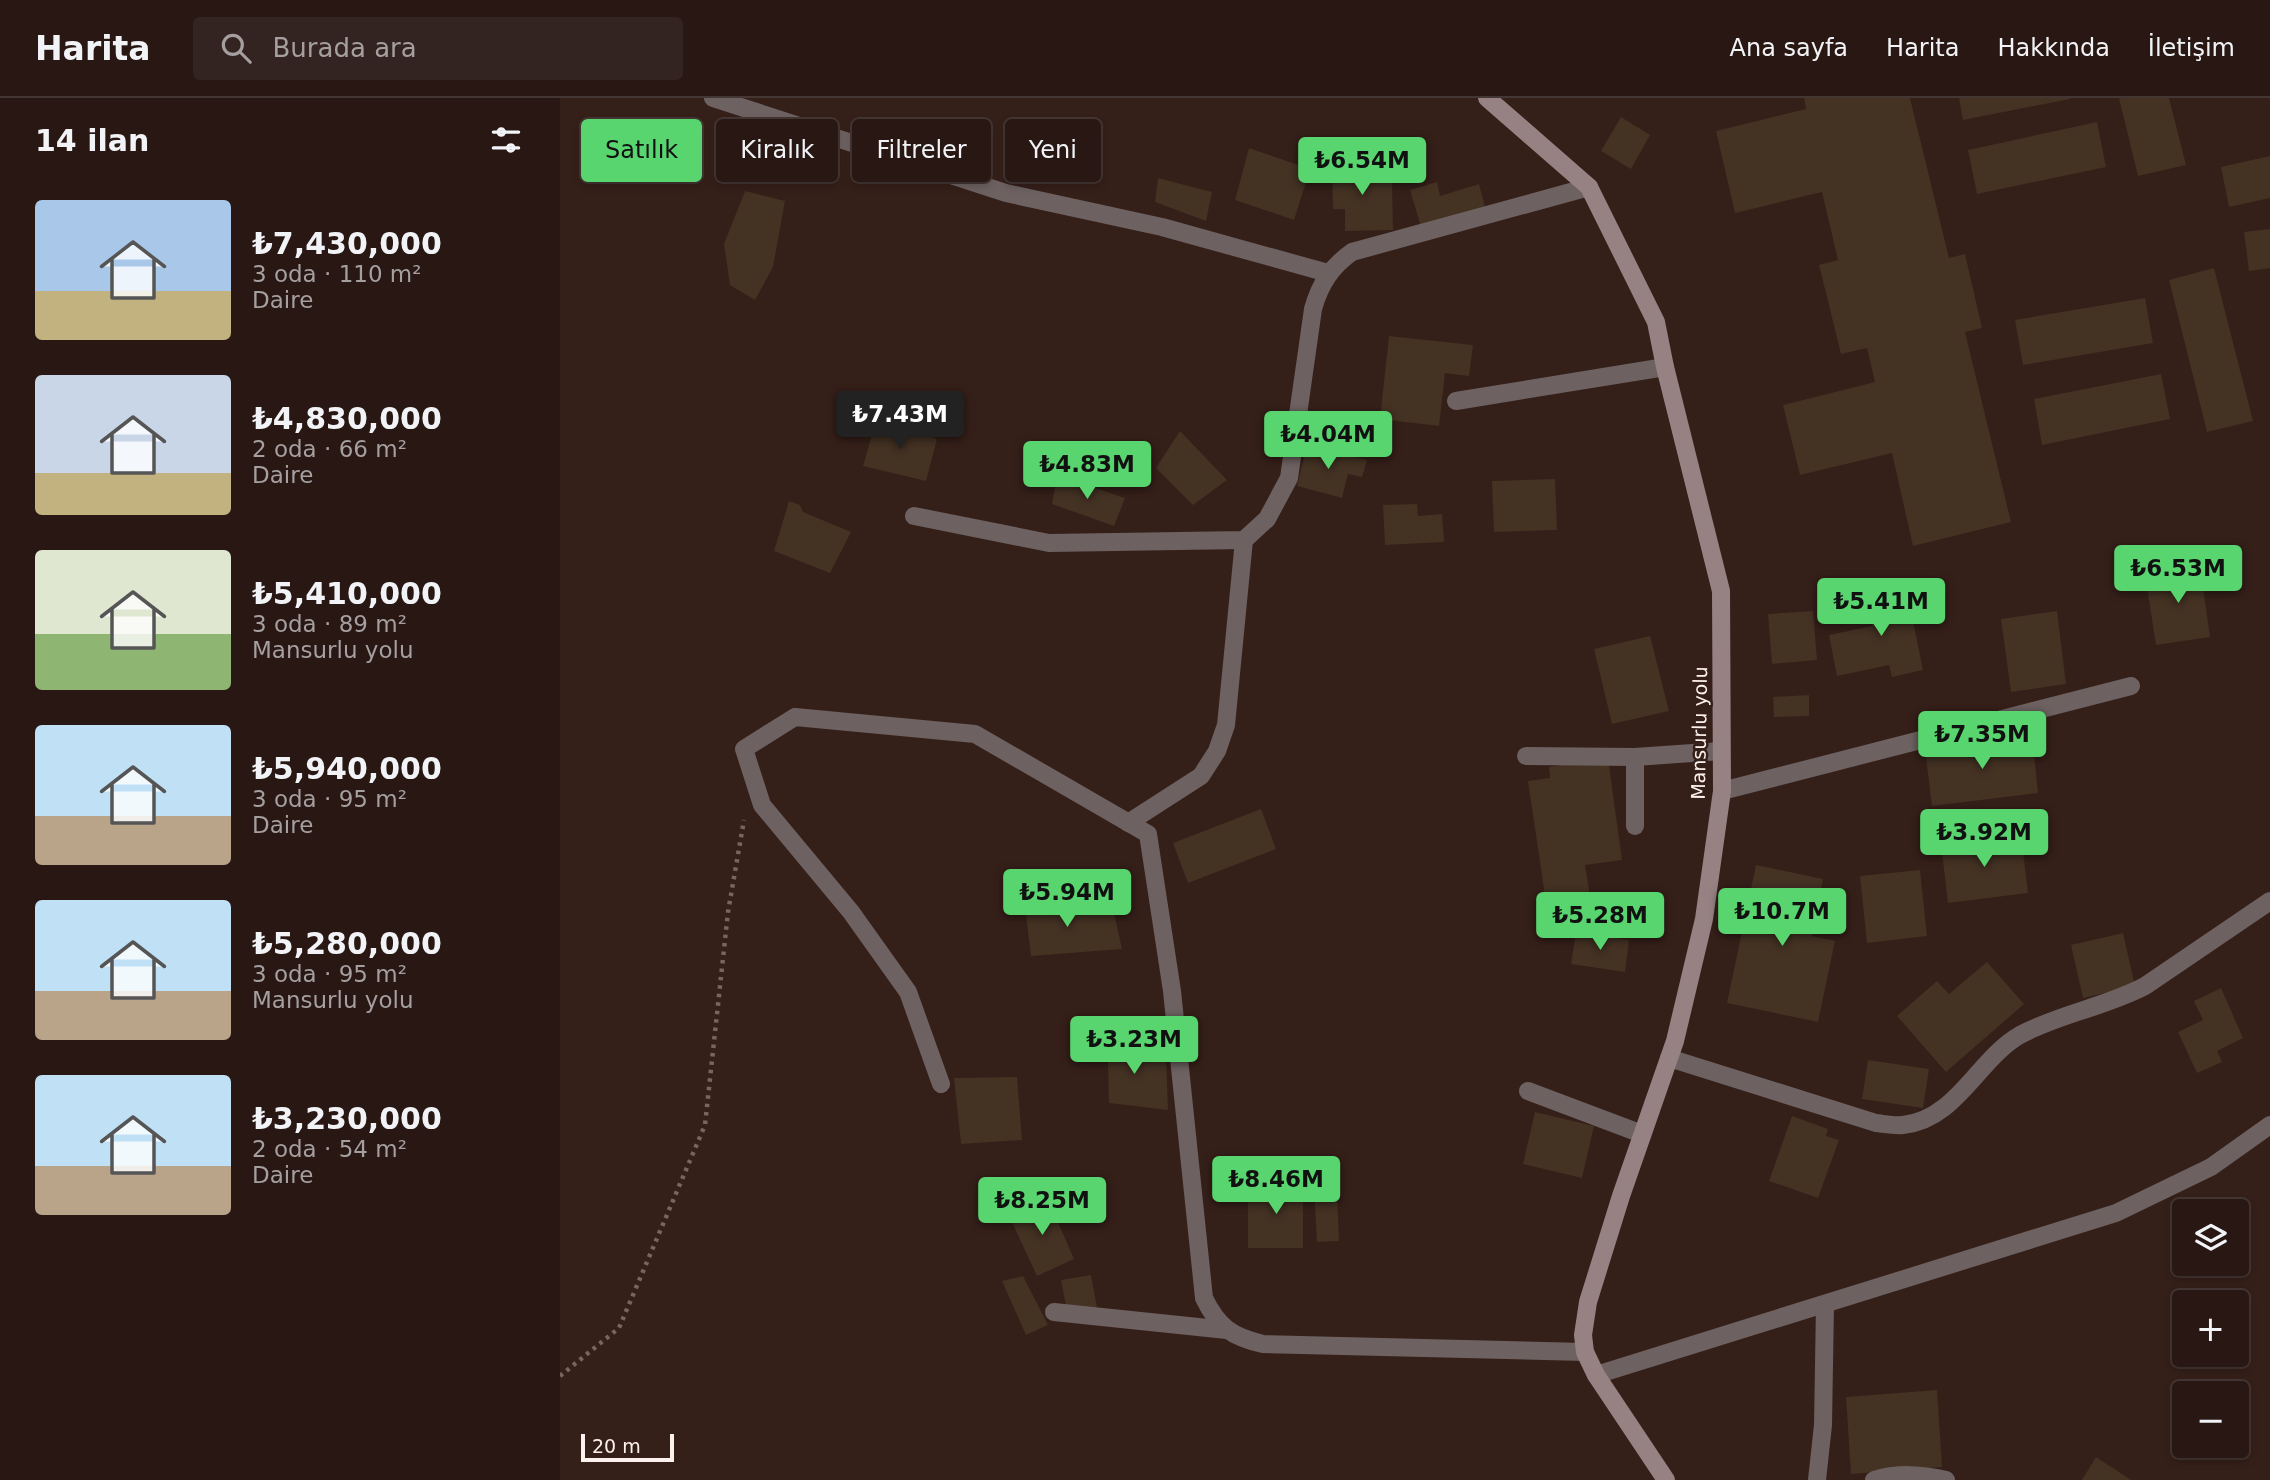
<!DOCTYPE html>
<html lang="tr">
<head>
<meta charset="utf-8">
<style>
  :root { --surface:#281713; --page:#342421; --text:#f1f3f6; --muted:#a59fa0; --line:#443633; --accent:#59d56f }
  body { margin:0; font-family:"DejaVu Sans",sans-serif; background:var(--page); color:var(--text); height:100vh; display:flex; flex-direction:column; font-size:26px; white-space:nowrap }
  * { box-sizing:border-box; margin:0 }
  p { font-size:23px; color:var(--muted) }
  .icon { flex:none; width:38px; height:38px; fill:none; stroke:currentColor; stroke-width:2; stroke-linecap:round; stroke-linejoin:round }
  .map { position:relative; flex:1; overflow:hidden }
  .panel { display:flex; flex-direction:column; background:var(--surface); width:560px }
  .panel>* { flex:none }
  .hud { position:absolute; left:21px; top:21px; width:665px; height:63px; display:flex; gap:14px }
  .fabs { position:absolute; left:1612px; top:1101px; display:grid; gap:14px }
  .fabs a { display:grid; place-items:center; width:77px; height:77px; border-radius:7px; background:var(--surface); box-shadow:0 4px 10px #0003,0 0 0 2px var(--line); font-size:35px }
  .scale { position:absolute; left:21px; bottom:18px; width:93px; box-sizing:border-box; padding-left:7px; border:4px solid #fdf1ed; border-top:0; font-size:19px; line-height:24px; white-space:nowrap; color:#fdf1ed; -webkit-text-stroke:5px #351f19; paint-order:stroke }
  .price { position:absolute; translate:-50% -60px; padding:0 16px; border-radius:7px; background:var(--accent); color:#111; font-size:23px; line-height:46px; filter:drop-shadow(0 2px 4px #0008) }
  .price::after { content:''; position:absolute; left:50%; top:42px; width:21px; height:16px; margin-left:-10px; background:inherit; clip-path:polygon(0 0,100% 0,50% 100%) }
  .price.current { background:#222; color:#fff }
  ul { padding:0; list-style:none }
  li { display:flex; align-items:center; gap:21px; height:175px; padding:0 35px }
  li span { display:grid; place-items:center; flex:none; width:196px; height:140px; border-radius:7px; color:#555 }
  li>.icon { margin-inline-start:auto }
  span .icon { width:84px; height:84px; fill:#fffc; stroke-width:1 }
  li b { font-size:30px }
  h2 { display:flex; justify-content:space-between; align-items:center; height:84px; padding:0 35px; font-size:30px }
  .chip { padding:0 24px; border-radius:7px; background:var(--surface); box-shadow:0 4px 10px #0003,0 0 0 2px var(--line); font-size:24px; line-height:63px }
  .chip.current { background:var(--accent); color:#111 }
  header { display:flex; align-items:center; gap:42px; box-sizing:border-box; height:98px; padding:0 35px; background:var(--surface); border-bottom:2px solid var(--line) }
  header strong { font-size:33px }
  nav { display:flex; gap:38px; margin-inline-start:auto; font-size:24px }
  .search { width:490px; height:63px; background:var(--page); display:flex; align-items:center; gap:18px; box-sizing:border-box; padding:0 24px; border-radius:7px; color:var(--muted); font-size:26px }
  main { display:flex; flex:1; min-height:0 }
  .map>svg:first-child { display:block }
  .building { fill:#443223 }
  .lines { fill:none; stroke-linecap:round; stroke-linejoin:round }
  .path { stroke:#77655f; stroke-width:4.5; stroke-dasharray:3.5 5; stroke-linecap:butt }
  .lane { stroke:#6d6161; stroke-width:18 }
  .street { stroke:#6d6161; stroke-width:18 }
  .secondary { stroke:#968283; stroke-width:18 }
  .labels { text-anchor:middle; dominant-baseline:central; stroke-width:5; stroke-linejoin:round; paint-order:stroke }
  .street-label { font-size:19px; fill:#fdf1ed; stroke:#351f19 }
</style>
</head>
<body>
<header>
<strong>Harita</strong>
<div class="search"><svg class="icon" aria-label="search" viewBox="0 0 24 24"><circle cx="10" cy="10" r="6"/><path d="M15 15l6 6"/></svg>Burada ara</div>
<nav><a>Ana sayfa</a><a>Harita</a><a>Hakkında</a><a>İletişim</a></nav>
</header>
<main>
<section class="panel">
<h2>14 ilan<svg class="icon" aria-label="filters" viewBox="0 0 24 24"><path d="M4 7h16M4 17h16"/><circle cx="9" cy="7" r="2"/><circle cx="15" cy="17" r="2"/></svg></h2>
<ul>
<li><span style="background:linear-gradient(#a9c7e8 65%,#c2b280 0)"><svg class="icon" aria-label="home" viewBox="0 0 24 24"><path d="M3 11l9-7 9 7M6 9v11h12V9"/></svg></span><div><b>₺7,430,000</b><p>3 oda · 110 m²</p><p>Daire</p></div></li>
<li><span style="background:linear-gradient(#c9d6e8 70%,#c2b280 0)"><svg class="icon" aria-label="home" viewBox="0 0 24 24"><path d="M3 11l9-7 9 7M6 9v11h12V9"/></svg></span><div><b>₺4,830,000</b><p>2 oda · 66 m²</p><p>Daire</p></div></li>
<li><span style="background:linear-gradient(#dfe7d0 60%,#8fb573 0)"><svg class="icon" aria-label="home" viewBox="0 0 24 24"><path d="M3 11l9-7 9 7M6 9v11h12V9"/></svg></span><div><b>₺5,410,000</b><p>3 oda · 89 m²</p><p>Mansurlu yolu</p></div></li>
<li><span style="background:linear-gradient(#bfe0f5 65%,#b9a48a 0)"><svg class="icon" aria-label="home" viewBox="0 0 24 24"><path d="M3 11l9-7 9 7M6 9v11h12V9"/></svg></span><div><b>₺5,940,000</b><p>3 oda · 95 m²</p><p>Daire</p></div></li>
<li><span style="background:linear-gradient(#bfe0f5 65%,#b9a48a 0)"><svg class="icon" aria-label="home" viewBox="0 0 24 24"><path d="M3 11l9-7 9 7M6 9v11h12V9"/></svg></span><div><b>₺5,280,000</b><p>3 oda · 95 m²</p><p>Mansurlu yolu</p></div></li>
<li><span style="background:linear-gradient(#bfe0f5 65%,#b9a48a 0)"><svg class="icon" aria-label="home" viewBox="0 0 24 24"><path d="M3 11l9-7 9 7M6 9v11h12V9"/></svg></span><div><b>₺3,230,000</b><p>2 oda · 54 m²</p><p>Daire</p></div></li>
</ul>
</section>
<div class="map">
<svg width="1710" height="1382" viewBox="0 0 1710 1382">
  <rect width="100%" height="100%" fill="#351f19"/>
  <g class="building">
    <path d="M1244 0H1350L1389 160 1405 156 1422 230 1405 234 1451 424 1353 448 1332 355 1240 377 1223 307 1315 284 1307 250 1281 256 1259 167 1278 162 1262 94 1175 115 1156 33 1246 11Z"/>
    <path d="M1399 0H1510V1L1403 22Z"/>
    <path d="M1559 0H1609L1626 67 1578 78Z"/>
    <path d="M1061 19 1090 37 1071 71 1041 53Z"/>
    <path d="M1537 24 1546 69 1417 96 1408 52Z"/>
    <path d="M689 50 750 71 734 122 675 102Z"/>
    <path d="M1710 58V100L1669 109 1661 69Z"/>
    <path d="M813 64V83L832 82 833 132 785 133V111H773L772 65Z"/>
    <path d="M598 80 652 94 646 123 595 104Z"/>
    <path d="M877 84 880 98 919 86 926 113 862 132 850 92Z"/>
    <path d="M185 93 225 103 213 169 195 202 170 187 164 146Z"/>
    <path d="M1710 131V170L1689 173 1684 134Z"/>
    <path d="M1654 170 1693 323 1647 334 1609 182Z"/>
    <path d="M1585 200 1593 245 1463 267 1455 222Z"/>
    <path d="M829 238 913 247 909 278 885 275 879 328 820 321Z"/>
    <path d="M1601 276 1610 321 1482 347 1474 301Z"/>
    <path d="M317 320 377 341 366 383 303 368Z"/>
    <path d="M620 333 667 382 633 407 596 370Z"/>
    <path d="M747 347 807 362 802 379 788 376 782 400 737 388Z"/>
    <path d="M497 377 565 400 554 428 492 406Z"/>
    <path d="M995 381 997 432 934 434 932 383Z"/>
    <path d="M229 403 240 407 243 414 291 434 270 475 214 453Z"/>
    <path d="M857 406 858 418 882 416 884 444 825 447 823 407Z"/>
    <path d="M1640 468 1650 539 1596 547 1585 476Z"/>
    <path d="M1346 489 1363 572 1332 579 1329 567 1277 578 1269 537 1312 528 1306 497Z"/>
    <path d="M1253 513 1257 562 1212 566 1208 516Z"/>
    <path d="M1497 513 1506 586 1451 594 1441 521Z"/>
    <path d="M1090 538 1109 613 1052 626 1034 551Z"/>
    <path d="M1249 597V618L1214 619 1213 599Z"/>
    <path d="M1472 638 1478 695 1372 708 1365 651Z"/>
    <path d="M1048 660 1062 762 1025 767 1031 804 987 811 968 683 990 680 989 669Z"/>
    <path d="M701 711 716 751 628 785 613 745Z"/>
    <path d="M1461 737 1468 795 1388 805 1381 746Z"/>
    <path d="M1196 767 1263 781 1252 838 1275 843 1258 924 1167 905Z"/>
    <path d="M1360 772 1367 838 1307 845 1300 778Z"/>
    <path d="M496 793 500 816 554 815 562 851 471 858 464 800Z"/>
    <path d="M1016 834 1069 842 1065 874 1011 866Z"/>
    <path d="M1563 835 1575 888 1523 900 1511 847Z"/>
    <path d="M1427 864 1464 906 1386 974 1337 918 1377 883 1389 896Z"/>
    <path d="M1661 890 1683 940 1657 953 1662 964 1637 975 1618 934 1643 922 1634 903Z"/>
    <path d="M523 945 598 956H606L608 1012 549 1005 548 964 522 954Z"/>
    <path d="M1308 962 1369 971 1363 1010 1302 1001Z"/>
    <path d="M457 979 462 1042 401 1046 394 980Z"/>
    <path d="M975 1014 1034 1028 1022 1080 963 1066Z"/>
    <path d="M1232 1018 1268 1031 1266 1038 1279 1042 1258 1100 1209 1083Z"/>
    <path d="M776 1071 779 1143 757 1144 753 1072Z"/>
    <rect x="688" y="1087" width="55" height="63"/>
    <path d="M487 1099 514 1161 477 1178 449 1118Z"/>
    <path d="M531 1177 537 1210 506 1208 501 1182Z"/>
    <path d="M463 1178 488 1227 466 1237 442 1183Z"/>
    <path d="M1377 1292 1382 1369 1291 1376 1286 1299Z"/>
    <path d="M1536 1359 1571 1382H1522Z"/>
  </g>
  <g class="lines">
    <path class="path" d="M0 1278 59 1230 145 1027 168 814 184 722"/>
    <g class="lane">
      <path d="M896 303 1105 269"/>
      <path d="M1036 1277 1556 1115 1651 1069 1710 1027"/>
      <path d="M1257 1382 1263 1327 1265 1206"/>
    </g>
    <g class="street">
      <path d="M153 0 446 95 602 129 768 175"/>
      <path d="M354 418 489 445 684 442 707 421 729 380 753 211C760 186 771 169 792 154L1029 89"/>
      <path d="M966 658 1075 659 1161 653"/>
      <path d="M1162 693 1571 588"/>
      <path d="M568 725 641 678 657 653 666 627 684 442"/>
      <path d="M1075 728V659"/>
      <path d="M1109 960 1316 1025C1325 1026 1334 1028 1343 1027 1396 1022 1418 961 1460 937 1499 916 1545 909 1585 888L1710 803"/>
      <path d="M381 986 348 894 291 814 202 707 184 651 235 619 415 636 588 736 612 893 644 1200C658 1229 672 1239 703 1246L1025 1254"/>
      <path d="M968 993 1082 1036"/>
      <path d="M494 1214 667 1232"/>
      <path d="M1314 1382C1336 1375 1363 1376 1386 1382"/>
    </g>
    <path class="secondary" d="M927 0 1029 89 1096 224 1105 269 1161 493 1162 693 1144 821 1115 943 1061 1098 1028 1204 1023 1237 1025 1254 1036 1277 1106 1382"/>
  </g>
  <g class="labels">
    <g class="street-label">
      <text transform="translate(1139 635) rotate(-89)">Mansurlu yolu</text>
    </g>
  </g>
</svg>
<div class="fabs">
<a><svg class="icon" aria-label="layers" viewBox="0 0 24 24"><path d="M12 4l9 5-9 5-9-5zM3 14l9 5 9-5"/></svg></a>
<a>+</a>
<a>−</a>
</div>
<div class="scale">20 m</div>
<b class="price" style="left:802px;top:99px">₺6.54M</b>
<b class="price current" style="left:340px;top:353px">₺7.43M</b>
<b class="price" style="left:768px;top:373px">₺4.04M</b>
<b class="price" style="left:527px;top:403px">₺4.83M</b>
<b class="price" style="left:1618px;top:507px">₺6.53M</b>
<b class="price" style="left:1321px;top:540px">₺5.41M</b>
<b class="price" style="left:1422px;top:673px">₺7.35M</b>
<b class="price" style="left:1424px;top:771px">₺3.92M</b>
<b class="price" style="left:507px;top:831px">₺5.94M</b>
<b class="price" style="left:1222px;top:850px">₺10.7M</b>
<b class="price" style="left:1040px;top:854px">₺5.28M</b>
<b class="price" style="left:574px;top:978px">₺3.23M</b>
<b class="price" style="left:716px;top:1118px">₺8.46M</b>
<b class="price" style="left:482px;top:1139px">₺8.25M</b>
<div class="hud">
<a class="chip current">Satılık</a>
<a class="chip">Kiralık</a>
<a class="chip">Filtreler</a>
<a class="chip">Yeni</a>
</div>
</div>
</main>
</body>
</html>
